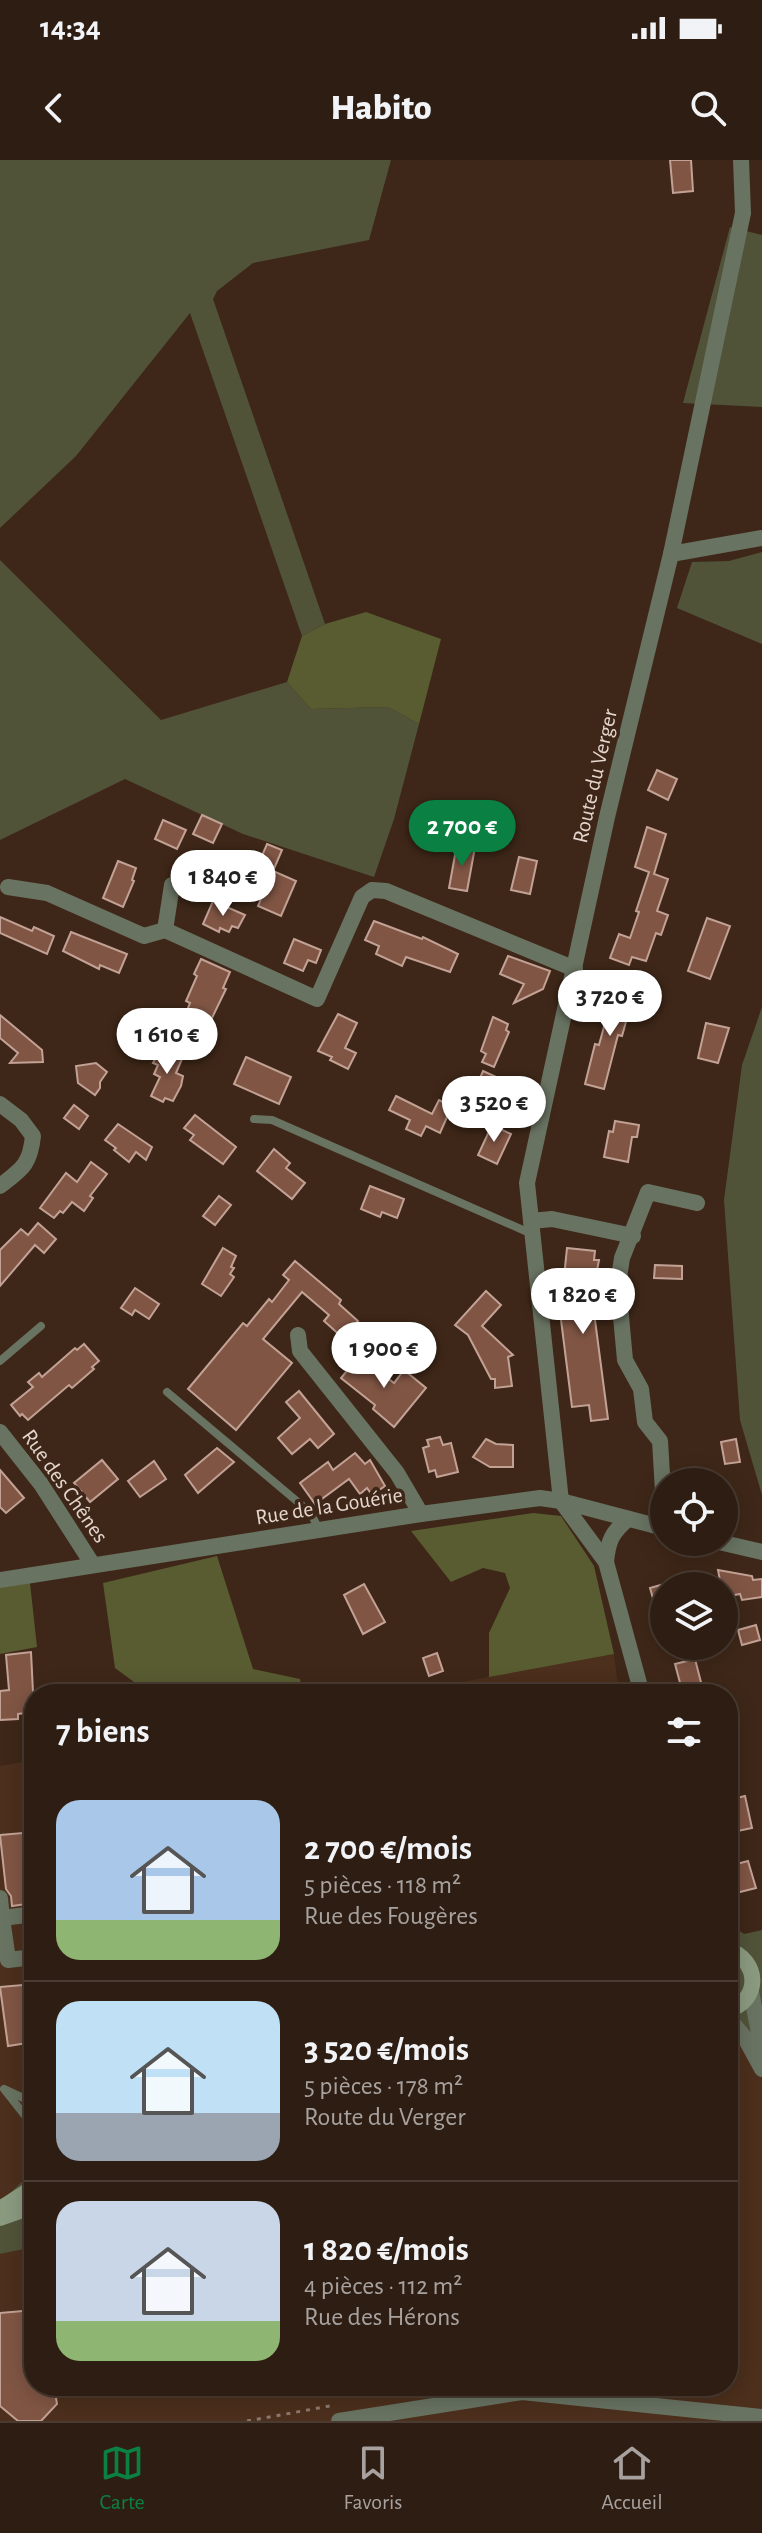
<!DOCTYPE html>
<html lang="fr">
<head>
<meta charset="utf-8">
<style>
  :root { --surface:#2e1d12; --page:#36261b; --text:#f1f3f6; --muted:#a7a29f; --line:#493b32; --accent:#0b8043 }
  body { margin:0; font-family:"Alegreya Sans",sans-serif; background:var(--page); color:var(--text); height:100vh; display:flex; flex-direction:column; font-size:30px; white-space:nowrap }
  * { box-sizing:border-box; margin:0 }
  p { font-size:26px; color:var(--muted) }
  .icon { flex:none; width:44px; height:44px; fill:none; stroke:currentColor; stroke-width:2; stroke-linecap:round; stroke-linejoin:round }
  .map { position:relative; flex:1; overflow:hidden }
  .details { position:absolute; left:24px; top:1524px; width:714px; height:712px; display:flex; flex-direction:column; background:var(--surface); border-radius:32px; box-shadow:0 4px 20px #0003,0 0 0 2px var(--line) }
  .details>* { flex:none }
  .buttons { position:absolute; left:650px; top:1308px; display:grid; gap:16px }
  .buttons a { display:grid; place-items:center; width:88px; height:88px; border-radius:50%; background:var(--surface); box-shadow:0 4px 20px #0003,0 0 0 2px var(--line); font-size:40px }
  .price { position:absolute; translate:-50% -68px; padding:0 18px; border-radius:28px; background:#fff; color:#222; font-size:26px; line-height:52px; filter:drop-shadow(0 2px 4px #0008) }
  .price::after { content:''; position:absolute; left:50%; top:48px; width:24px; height:18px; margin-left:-12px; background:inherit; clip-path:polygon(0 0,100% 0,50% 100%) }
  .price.current { background:var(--accent); color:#fff }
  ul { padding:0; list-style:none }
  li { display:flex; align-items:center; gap:24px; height:200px; padding:0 32px }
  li+li { border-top:2px solid var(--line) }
  li span { display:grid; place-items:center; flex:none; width:224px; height:160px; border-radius:24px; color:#555 }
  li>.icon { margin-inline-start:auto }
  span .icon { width:96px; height:96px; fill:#fffc; stroke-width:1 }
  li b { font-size:34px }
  h2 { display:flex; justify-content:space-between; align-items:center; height:96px; padding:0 32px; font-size:34px }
  .status { display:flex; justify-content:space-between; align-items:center; height:56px; padding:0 40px; background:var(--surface); direction:ltr }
  .status svg { height:22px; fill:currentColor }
  header { display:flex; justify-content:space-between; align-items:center; height:104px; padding:0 32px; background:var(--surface); font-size:36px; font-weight:800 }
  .tabs { display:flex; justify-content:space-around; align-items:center; height:112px; border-top:2px solid var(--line); background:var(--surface); font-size:22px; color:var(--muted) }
  .tabs a { display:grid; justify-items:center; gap:4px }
  .tabs .current { color:var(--accent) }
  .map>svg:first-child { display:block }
  .built { fill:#4c2f1c }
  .green { fill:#515339 }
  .forest { fill:#595c31 }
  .building { fill:#805544; stroke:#c3a296; stroke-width:2 }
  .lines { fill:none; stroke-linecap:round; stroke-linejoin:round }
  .path { stroke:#8b786c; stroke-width:3; stroke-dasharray:4 6; stroke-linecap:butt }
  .lane { stroke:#697362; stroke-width:8 }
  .street { stroke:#697362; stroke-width:16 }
  .secondary { stroke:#8a9a7f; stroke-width:16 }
  .labels { text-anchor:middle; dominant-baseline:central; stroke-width:7; stroke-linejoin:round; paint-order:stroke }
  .street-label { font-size:22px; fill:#e5d6cd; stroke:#3e2718 }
</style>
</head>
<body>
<div class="status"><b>14:34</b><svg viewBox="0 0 49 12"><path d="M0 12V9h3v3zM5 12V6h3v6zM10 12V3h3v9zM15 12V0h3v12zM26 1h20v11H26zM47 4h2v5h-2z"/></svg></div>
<header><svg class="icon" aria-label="back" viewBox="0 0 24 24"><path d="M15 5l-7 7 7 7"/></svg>Habito<svg class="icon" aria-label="search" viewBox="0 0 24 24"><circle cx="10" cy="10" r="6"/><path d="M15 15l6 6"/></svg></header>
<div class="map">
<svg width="762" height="2261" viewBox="0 0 762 2261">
  <rect width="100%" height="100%" fill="#3e2718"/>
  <g class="built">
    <path d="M614 1494 619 1534H394L489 1517Z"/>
    <path d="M34 1600V1999L32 2012 7 2036 0 2039V1606Z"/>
    <path d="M762 1870V2261H0V2094L34 2087V2226H728V1883Z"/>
  </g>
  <g class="green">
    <path d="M0 0H391L369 80 253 103 217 131 213 139 325 464 302 476 190 153 76 296 0 368Z"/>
    <path d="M730 67 762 75V247L683 243Z"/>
    <path d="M762 392V484L677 448 692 402 729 401Z"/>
    <path d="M0 400 161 560 287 522 311 549 388 547 419 564 394 659 374 717 243 674 125 619 0 680Z"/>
    <path d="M762 847V1335L740 1260 724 1040 742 905Z"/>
    <path d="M728 1763 744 1774 762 1770V1870L728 1883Z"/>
    <path d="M34 1998V2087L0 2094V2039L7 2036 32 2012Z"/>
  </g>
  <g class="forest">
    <path d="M366 452 441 479 419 564 388 547 311 549 287 522 302 476 325 464Z"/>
    <path d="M533 1353 561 1356 594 1406 614 1494 489 1517V1473L510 1428 505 1413 483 1408 451 1422 411 1371Z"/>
    <path d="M217 1396 253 1509 300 1519 303 1534H135L134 1522 115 1508 103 1423Z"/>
    <path d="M30 1423 37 1487 0 1494V1428Z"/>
  </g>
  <g class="building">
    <path d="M670 0H691L693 31 673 33Z"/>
    <path d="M657 610 677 619 668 640 648 630Z"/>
    <path d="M202 655 222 664 213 683 193 674Z"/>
    <path d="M163 660 186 670 177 689 155 679Z"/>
    <path d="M647 667 666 674 654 714 668 719 657 751 668 755 661 775 656 773 646 801 632 797 629 805 610 798 619 774 630 778 639 752 636 751 649 712 635 707Z"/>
    <path d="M267 684 282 690 273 711 296 721 281 756 258 746 273 711 258 705Z"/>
    <path d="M457 684 475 687 467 731 449 728Z"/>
    <path d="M519 697 537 701 530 734 511 730Z"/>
    <path d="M118 701 136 708 132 720 134 721 123 747 103 738Z"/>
    <path d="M213 741 245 755 238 768 232 766 229 772 220 768 219 772 203 764Z"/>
    <path d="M0 757 32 771 34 767 54 776 47 794 0 773Z"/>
    <path d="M707 758 730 766 710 819 688 811Z"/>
    <path d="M374 761 422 779 423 777 458 794 450 812 406 797 402 806 376 794 379 786 365 780Z"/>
    <path d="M71 772 127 794 119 813 100 805 99 809 63 791Z"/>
    <path d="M294 779 321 790 316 803 308 800 303 811 284 803Z"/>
    <path d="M508 796 550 811 543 829 514 843 524 824 500 814Z"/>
    <path d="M201 799 230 812 223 828 226 829 210 862 186 853 190 843 186 841 197 816 194 814Z"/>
    <path d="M614 830 632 835 635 840 641 841 638 853 629 851 622 876 618 875 604 929 585 924 595 884 599 885Z"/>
    <path d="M338 854 357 863 345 888 356 893 348 909 330 900 332 897 318 891Z"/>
    <path d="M0 855 42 890 43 902 10 903 18 893 0 878Z"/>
    <path d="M493 857 508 864 506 870 509 872 494 907 482 902 486 894 481 891Z"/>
    <path d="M706 863 729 868 718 903 698 898Z"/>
    <path d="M160 889 182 899 176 913 183 916 181 926 173 941 165 938 163 942 151 936 160 917 154 914 158 905 153 903Z"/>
    <path d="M246 897 291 917 279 944 234 924Z"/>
    <path d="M96 903 107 912 100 922V928L95 935 78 923 76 906Z"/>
    <path d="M483 911 509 923 503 937 499 936 491 954 478 949 473 934Z"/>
    <path d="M396 936 432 954 439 940 452 946 440 973 426 966 421 976 406 969 410 960 389 950Z"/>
    <path d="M74 945 88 956 79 969 64 958Z"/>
    <path d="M195 955 236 987 223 1004 190 980 194 975 184 968Z"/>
    <path d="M615 961 639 965 637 977H632L628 1002 604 997 609 971 613 972Z"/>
    <path d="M118 964 152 987 146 1000 136 992 129 1002 114 990 116 988 105 980Z"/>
    <path d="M492 965 511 974 497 1004 478 995Z"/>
    <path d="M274 989 290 1003 286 1008 305 1023 292 1039 257 1011Z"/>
    <path d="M91 1002 107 1014 90 1036 93 1038 84 1051 72 1042 63 1053 60 1051 54 1058 40 1048 66 1013 77 1022Z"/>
    <path d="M370 1026 404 1039 397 1058 382 1052 380 1057 361 1049Z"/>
    <path d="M219 1036 231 1045 215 1065 203 1056Z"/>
    <path d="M38 1063 56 1079 44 1093 35 1085 0 1126V1090L21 1069 28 1075Z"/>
    <path d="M223 1088 236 1096 231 1107 234 1108 230 1114 234 1117 221 1136 202 1124Z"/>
    <path d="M567 1088 595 1091 594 1100H599L592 1137 608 1259 591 1261 589 1245 572 1247 560 1152 564 1151 562 1142 576 1141 578 1118 564 1117Z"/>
    <path d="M295 1101 341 1140 339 1144 358 1161 343 1178 324 1161 329 1155 302 1132 263 1179 292 1203 236 1270 188 1229 243 1163 247 1166 269 1139 272 1142 289 1120 283 1115Z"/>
    <path d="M655 1105 682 1106V1119L654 1118Z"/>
    <path d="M135 1128 159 1144 149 1159 135 1150 132 1155 121 1148Z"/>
    <path d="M486 1131 501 1145 482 1166 513 1195 508 1197 512 1226 495 1228V1219H491L468 1175 455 1165Z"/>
    <path d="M84 1184 99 1201 92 1207 94 1209 72 1228 69 1225 28 1260 22 1254 20 1256 11 1245 33 1227 28 1222 39 1213 42 1217 75 1188 77 1190Z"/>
    <path d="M359 1196 394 1223 404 1210 426 1228 394 1267 373 1249 375 1245 341 1218Z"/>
    <path d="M299 1231 334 1274 318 1288 310 1279 292 1294 278 1278 300 1258 286 1242Z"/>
    <path d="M440 1277 443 1285 451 1283 458 1312 437 1317 435 1310 429 1312 423 1288 429 1286 427 1280Z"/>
    <path d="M486 1279 496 1284 513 1285V1307H490L473 1297Z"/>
    <path d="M736 1279 740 1302 725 1304 721 1282Z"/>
    <path d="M217 1288 234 1302 198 1333 185 1315Z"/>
    <path d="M355 1293 365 1304 370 1300 385 1326 372 1335 367 1328 360 1334 349 1319 315 1344 300 1323 328 1302 333 1310Z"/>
    <path d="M102 1300 118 1319 90 1342 74 1323Z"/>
    <path d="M154 1301 166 1319 140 1337 128 1321Z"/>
    <path d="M0 1310 24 1338 6 1353 0 1347Z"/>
    <path d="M718 1410 752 1416 753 1420 762 1419V1437L742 1440 740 1434 724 1437V1426H721Z"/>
    <path d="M364 1424 385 1462 363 1474 344 1435Z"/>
    <path d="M664 1424V1463H660L650 1428Z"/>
    <path d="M756 1465 760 1480 742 1485 738 1470Z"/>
    <path d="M31 1492 34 1552 18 1554V1559L0 1560V1531L9 1530 6 1495Z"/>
    <path d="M437 1493 443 1511 429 1516 423 1498Z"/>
    <path d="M695 1499 704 1534H683L675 1504Z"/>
    <path d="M745 1636 752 1668 728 1673V1640Z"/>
    <path d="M34 1672V1743L12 1746 11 1736 6 1729 0 1675Z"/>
    <path d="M748 1701 756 1728 736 1733 729 1706Z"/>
    <path d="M34 1824V1882L8 1886 0 1827Z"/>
    <path d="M34 2150V2226H54L57 2244 41 2261H18L0 2246V2153Z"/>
  </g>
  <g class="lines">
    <path class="path" d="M247 2261 330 2246"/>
    <g class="lane">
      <path d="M254 959 272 960 532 1074"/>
      <path d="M0 1201 41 1166"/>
      <path d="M167 1232 311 1353 319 1370"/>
      <path d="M4 1929 34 1967"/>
      <path d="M6 1930 34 1943"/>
    </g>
    <g class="street">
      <path d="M671 394 762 378"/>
      <path d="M8 727 47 733 144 776 165 770 172 725"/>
      <path d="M165 770 317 839 362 737 372 730 386 731 575 809"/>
      <path d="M0 944 21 960 33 976C30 1005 22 1009 0 1026"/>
      <path d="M531 1061 552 1059 633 1076"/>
      <path d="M298 1175 300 1191 397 1313 421 1354"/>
      <path d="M0 1272 41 1324 93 1405"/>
      <path d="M664 1348 660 1281 645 1262 641 1229 625 1200 618 1124 622 1098 648 1032 697 1043"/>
      <path d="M719 1382 762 1392"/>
      <path d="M606 1402C608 1381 612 1372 628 1359"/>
      <path d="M0 1420 421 1354 540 1338 561 1341 664 1368"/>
      <path d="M642 1534 606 1402 561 1341 527 1023 607 657 671 394 743 53 741 0"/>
      <path d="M0 1738 2 1758"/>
      <path d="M34 1754 2 1758 8 1800 34 1797"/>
      <path d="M751 1832 762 1888"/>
      <path d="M728 1858 745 1878 762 1909"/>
      <path d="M339 2261 522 2232 762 2257"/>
    </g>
    <g class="secondary">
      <path d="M728 1790C760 1800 761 1841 728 1850"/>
      <path d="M0 2049 34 2027"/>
      <path d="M0 2058 34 2046"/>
    </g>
  </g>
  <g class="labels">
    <g class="street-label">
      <text transform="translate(595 616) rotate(-77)">Route du Verger</text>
      <text transform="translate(65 1326) rotate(55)">Rue des Chênes</text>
      <text transform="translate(329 1346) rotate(-9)">Rue de la Gouérie</text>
    </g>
  </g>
</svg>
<div class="buttons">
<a><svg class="icon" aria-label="locate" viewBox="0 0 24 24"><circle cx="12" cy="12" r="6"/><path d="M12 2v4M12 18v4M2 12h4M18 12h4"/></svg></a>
<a><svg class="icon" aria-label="layers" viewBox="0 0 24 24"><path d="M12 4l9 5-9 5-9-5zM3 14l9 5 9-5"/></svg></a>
</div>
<b class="price current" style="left:462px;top:708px">2 700 €</b>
<b class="price" style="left:223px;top:758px">1 840 €</b>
<b class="price" style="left:610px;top:878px">3 720 €</b>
<b class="price" style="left:167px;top:916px">1 610 €</b>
<b class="price" style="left:494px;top:984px">3 520 €</b>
<b class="price" style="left:583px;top:1176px">1 820 €</b>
<b class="price" style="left:384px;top:1230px">1 900 €</b>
<section class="details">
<h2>7 biens<svg class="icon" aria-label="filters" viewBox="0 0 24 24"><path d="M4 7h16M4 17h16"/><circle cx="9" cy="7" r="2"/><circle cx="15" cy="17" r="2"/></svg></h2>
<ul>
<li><span style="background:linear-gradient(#a9c7e8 75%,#8fb573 0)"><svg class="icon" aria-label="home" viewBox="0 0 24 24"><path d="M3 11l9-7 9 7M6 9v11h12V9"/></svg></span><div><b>2 700 €/mois</b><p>5 pièces · 118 m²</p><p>Rue des Fougères</p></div></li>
<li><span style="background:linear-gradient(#bfe0f5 70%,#9aa5b1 0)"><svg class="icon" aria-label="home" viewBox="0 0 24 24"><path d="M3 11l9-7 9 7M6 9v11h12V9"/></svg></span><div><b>3 520 €/mois</b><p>5 pièces · 178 m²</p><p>Route du Verger</p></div></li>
<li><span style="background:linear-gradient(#c9d6e8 75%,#8fb573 0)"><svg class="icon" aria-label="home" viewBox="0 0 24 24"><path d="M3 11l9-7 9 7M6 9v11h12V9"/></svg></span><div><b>1 820 €/mois</b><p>4 pièces · 112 m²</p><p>Rue des Hérons</p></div></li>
</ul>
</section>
</div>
<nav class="tabs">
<a class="current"><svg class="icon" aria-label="map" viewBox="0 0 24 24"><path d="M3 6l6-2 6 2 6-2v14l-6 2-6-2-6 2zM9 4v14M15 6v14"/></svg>Carte</a>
<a><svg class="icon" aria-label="saved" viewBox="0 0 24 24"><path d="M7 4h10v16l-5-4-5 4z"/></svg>Favoris</a>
<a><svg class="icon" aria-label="home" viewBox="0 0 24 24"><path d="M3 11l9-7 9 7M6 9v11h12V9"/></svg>Accueil</a>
</nav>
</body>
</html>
